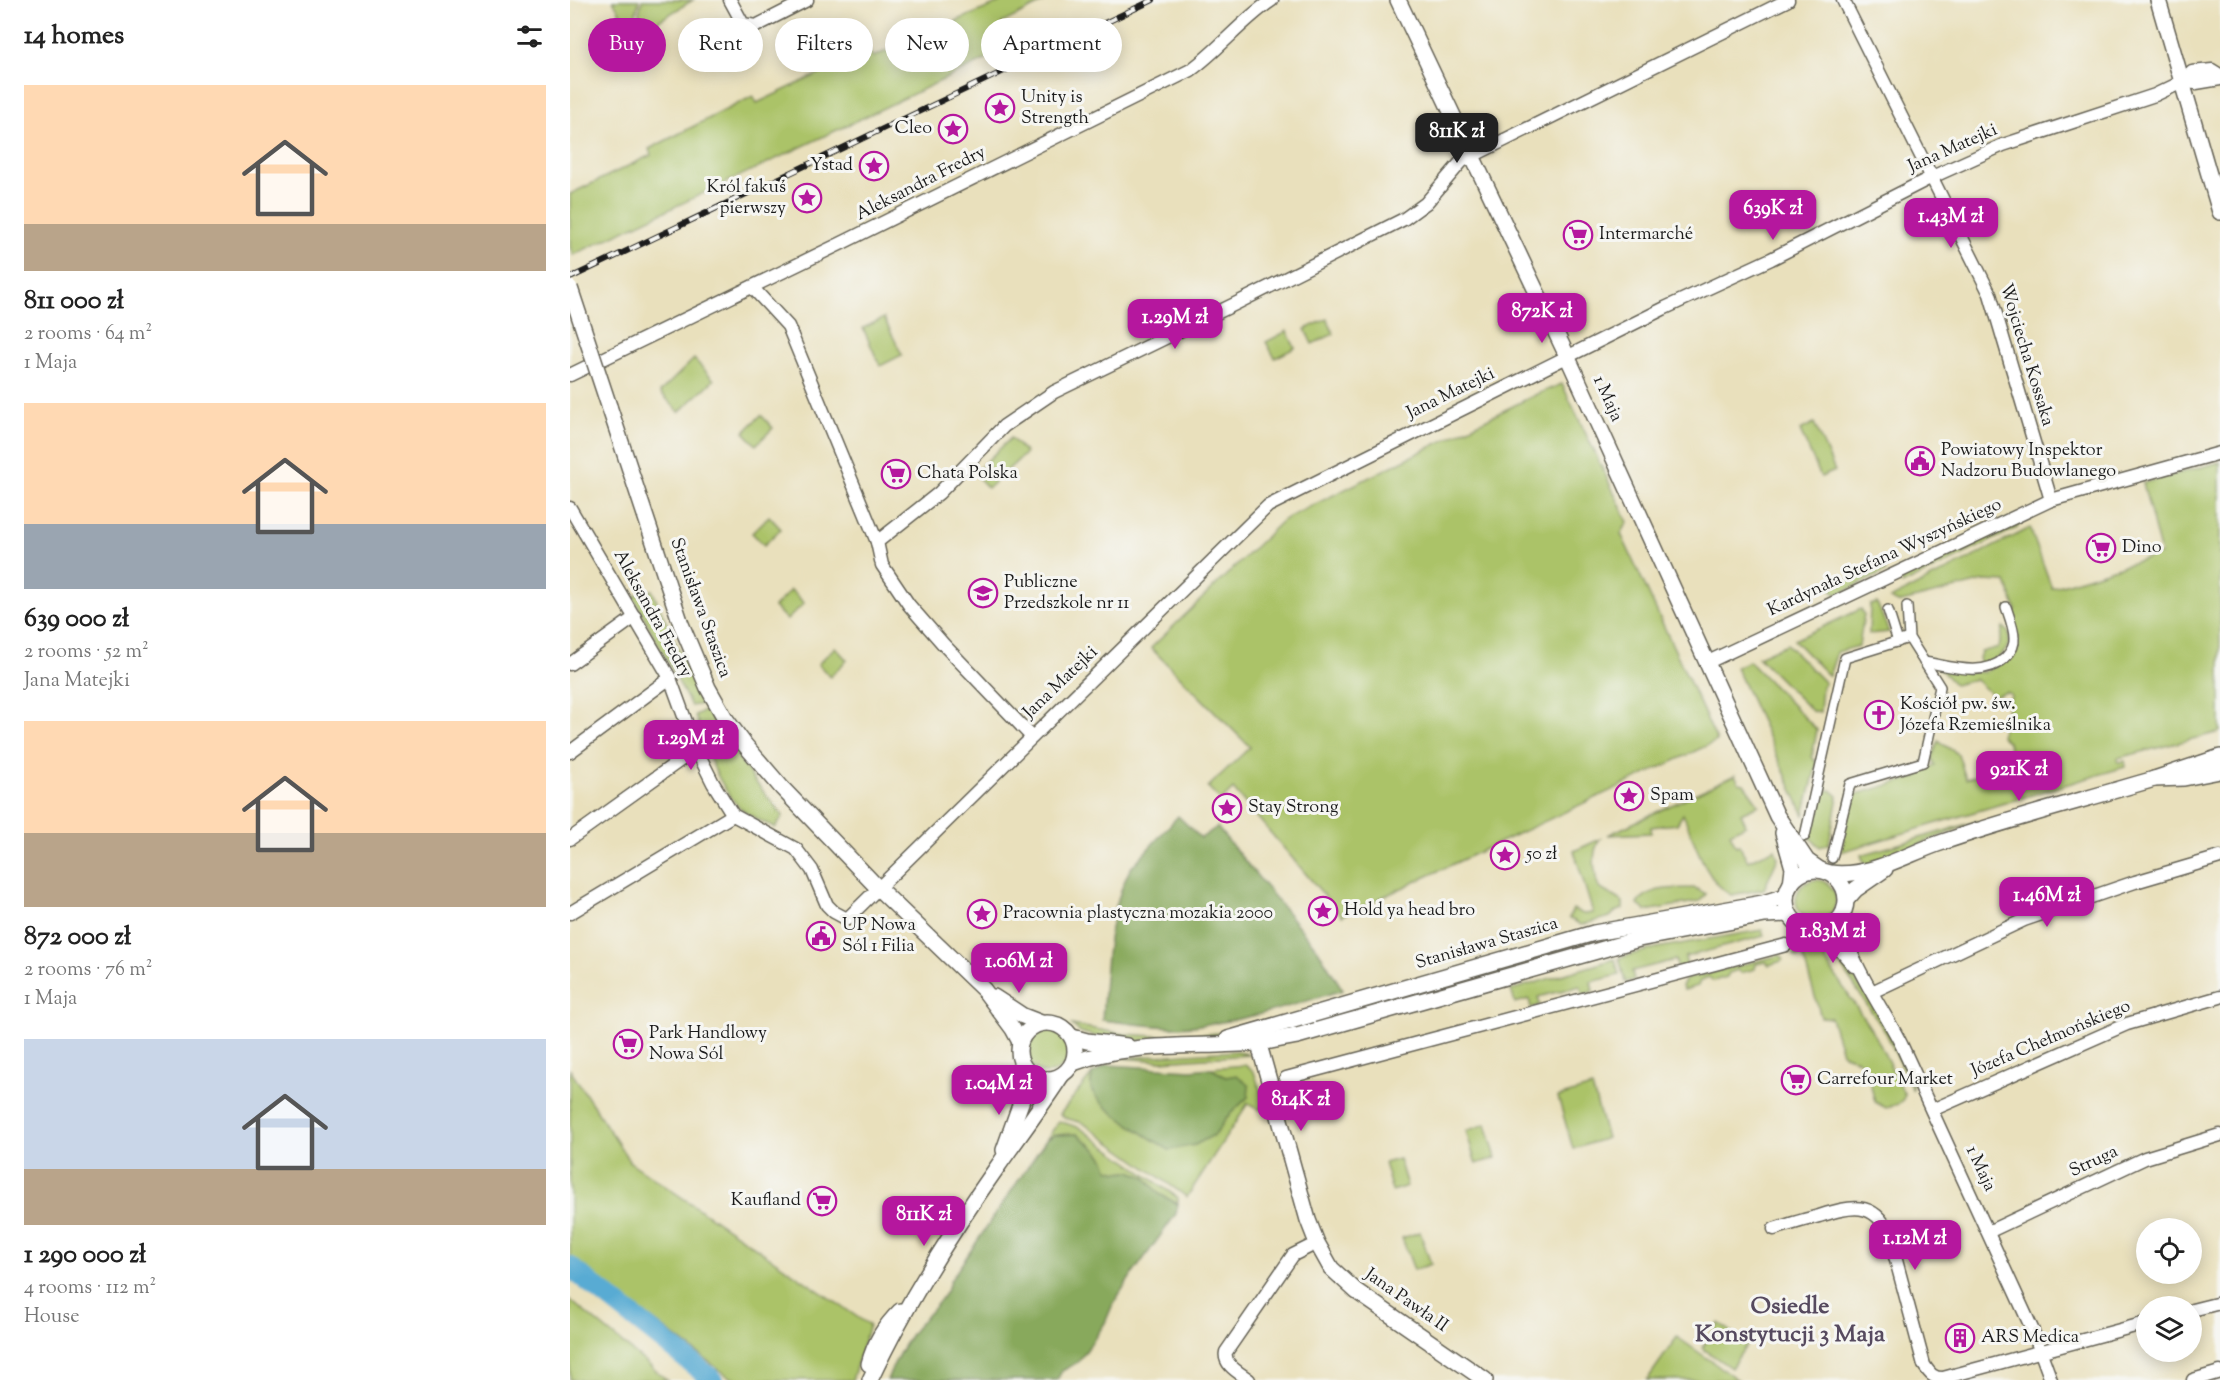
<!DOCTYPE html>
<html lang="en">
<head>
<meta charset="utf-8">
<style>
  :root { --surface:#fff; --page:#f6f6f6; --text:#222; --muted:#767676; --accent:#b5179e }
  body { margin:0; font-family:"Sorts Mill Goudy",serif; background:var(--page); color:var(--text); height:100vh; display:flex; flex-direction:column; font-size:22px; white-space:nowrap }
  * { box-sizing:border-box; margin:0 }
  p { font-size:20px; color:var(--muted) }
  .icon { flex:none; width:33px; height:33px; fill:none; stroke:currentColor; stroke-width:2; stroke-linecap:round; stroke-linejoin:round }
  .map { position:relative; flex:1; overflow:hidden }
  .sheet { display:flex; flex-direction:column; background:var(--surface); width:570px }
  .sheet>* { flex:none }
  .hud { position:absolute; left:18px; top:18px; width:570px; height:54px; display:flex; gap:12px }
  .controls { position:absolute; left:1566px; top:1218px; display:grid; gap:12px }
  .controls a { display:grid; place-items:center; width:66px; height:66px; border-radius:50%; background:var(--surface); box-shadow:0 3px 15px #0003; font-size:30px }
  .price { position:absolute; translate:-50% -51px; padding:0 14px; border-radius:12px; background:var(--accent); color:#fff; font-size:20px; line-height:39px; filter:drop-shadow(0 2px 3px #0008) }
  .price::after { content:''; position:absolute; left:50%; top:36px; width:18px; height:14px; margin-left:-9px; background:inherit; clip-path:polygon(0 0,100% 0,50% 100%) }
  .price.active { background:#222; color:#fff }
  ul { padding:0; list-style:none }
  li { display:grid; align-content:center; gap:12px; height:318px; padding:0 24px }
  li span { display:grid; place-items:center; height:186px; border-radius:0px; color:#555 }
  li>.icon { margin-inline-start:auto }
  span .icon { width:108px; height:108px; fill:#fffc; stroke-width:1 }
  li b { font-size:26px }
  h2 { display:flex; justify-content:space-between; align-items:center; height:72px; padding:0 24px; font-size:26px }
  .pill { padding:0 21px; border-radius:27px; background:var(--surface); box-shadow:0 3px 15px #0003; font-size:21px; line-height:54px }
  .pill.active { background:var(--accent); color:#fff }
  main { display:flex; flex:1; min-height:0 }
  .map>svg:first-child { display:block }
  .green { fill:#abc368; stroke:#647042; stroke-width:1.5 }
  .forest { fill:#88a95c; stroke:#52623c; stroke-width:1.5 }
  .lines { fill:none; stroke-linecap:round; stroke-linejoin:round }
  .river { stroke:#58abd3; stroke-width:21 }
  .pedestrian-casing { stroke:#646154; stroke-width:12 }
  .minor-casing { stroke:#646154; stroke-width:15 }
  .tertiary-casing { stroke:#646154; stroke-width:18 }
  .pedestrian { stroke:#fff; stroke-width:9 }
  .minor { stroke:#fff; stroke-width:12 }
  .tertiary { stroke:#fff; stroke-width:15 }
  .rail-casing { stroke:#1c1c1c; stroke-width:6 }
  .rail { stroke:#f6f6f2; stroke-width:4; stroke-dasharray:11; stroke-linecap:butt }
  .tertiary-bridge-casing { stroke:#646154; stroke-width:18; stroke-linecap:butt }
  .tertiary-bridge { stroke:#fff; stroke-width:15 }
  .labels { text-anchor:middle; dominant-baseline:central; stroke-width:6; stroke-linejoin:round; paint-order:stroke }
  .poi-label { font-size:18px; fill:#1c1c1c; stroke:#f6f6f2; text-anchor:start }
  .street-label { font-size:18px; fill:#1c1c1c; stroke:#f6f6f2 }
  .district-label { font-size:24px; font-weight:bold; fill:#564a5f; stroke:#f6f6f2 }
</style>
</head>
<body>
<main>
<section class="sheet">
<h2>14 homes<svg class="icon" aria-label="filters" viewBox="0 0 24 24"><path d="M4 7h16M4 17h16"/><circle cx="9" cy="7" r="2"/><circle cx="15" cy="17" r="2"/></svg></h2>
<ul>
<li><span style="background:linear-gradient(#ffd9b3 75%,#b9a48a 0)"><svg class="icon" aria-label="home" viewBox="0 0 24 24"><path d="M3 11l9-7 9 7M6 9v11h12V9"/></svg></span><div><b>811 000 zł</b><p>2 rooms · 64 m²</p><p>1 Maja</p></div></li>
<li><span style="background:linear-gradient(#ffd9b3 65%,#9aa5b1 0)"><svg class="icon" aria-label="home" viewBox="0 0 24 24"><path d="M3 11l9-7 9 7M6 9v11h12V9"/></svg></span><div><b>639 000 zł</b><p>2 rooms · 52 m²</p><p>Jana Matejki</p></div></li>
<li><span style="background:linear-gradient(#ffd9b3 60%,#b9a48a 0)"><svg class="icon" aria-label="home" viewBox="0 0 24 24"><path d="M3 11l9-7 9 7M6 9v11h12V9"/></svg></span><div><b>872 000 zł</b><p>2 rooms · 76 m²</p><p>1 Maja</p></div></li>
<li><span style="background:linear-gradient(#c9d6e8 70%,#b9a48a 0)"><svg class="icon" aria-label="home" viewBox="0 0 24 24"><path d="M3 11l9-7 9 7M6 9v11h12V9"/></svg></span><div><b>1 290 000 zł</b><p>4 rooms · 112 m²</p><p>House</p></div></li>
</ul>
</section>
<div class="map">
<svg width="1650" height="1380" viewBox="0 0 1650 1380">
  <rect width="100%" height="100%" fill="#f6f6f2"/>
  <filter id="ink" filterUnits="userSpaceOnUse"><feTurbulence type="fractalNoise" baseFrequency=".0167" numOctaves="2"/><feDisplacementMap in="SourceGraphic" scale="12" xChannelSelector="R" yChannelSelector="G"/><feConvolveMatrix kernelMatrix="1 2 1 2 8 2 1 2 1" color-interpolation-filters="sRGB"/></filter>
  <filter id="wash" filterUnits="userSpaceOnUse"><feTurbulence type="fractalNoise" baseFrequency=".008" numOctaves="4" result="noise"/><feDisplacementMap in="SourceGraphic" scale="24" xChannelSelector="R" yChannelSelector="G"/><feGaussianBlur stdDeviation="1.35" result="paint"/><feColorMatrix in="noise" values="0 0 0 0 0 0 0 0 0 0 0 0 0 0 0 0 0 1.4 0 .05"/><feComposite in="paint" operator="in"/></filter>
  <g filter="url(#wash)">
    <rect width="100%" height="100%" fill="#e9e0bc"/>
    <g class="green">
      <path d="M43 0H69L62 32H60Z"/>
      <path d="M72 0H123L64 36Z"/>
      <path d="M436 0H478L432 23 417 59 3 255 0 247V194L81 155 79 149 183 96 187 103 299 50 303 57 353 35 387 29 386 21Z"/>
      <path d="M314 318 332 355 310 366 293 328Z"/>
      <path d="M757 319 764 334 742 344 735 329Z"/>
      <path d="M717 331 725 348 705 358 696 342Z"/>
      <path d="M124 359 144 380 109 412 90 392Z"/>
      <path d="M992 384 1058 522 1051 534 1147 741 772 916 663 789 651 801 638 787 680 747 581 648 713 520 967 394Z"/>
      <path d="M191 415 203 428 186 445 174 432Z"/>
      <path d="M1244 423 1265 471 1251 477 1230 430Z"/>
      <path d="M441 438 456 453 418 488 404 473Z"/>
      <path d="M1650 462V732L1548 758V762L1555 761V767L1271 852 1283 795 1347 777 1348 770 1365 765 1362 758 1368 741 1388 754 1396 779 1413 774 1417 777 1435 772 1440 753 1438 742 1431 736 1441 695 1437 692 1423 696 1405 679 1385 685 1369 668C1407 673 1415 679 1446 651L1448 637 1442 612 1446 610 1436 582 1414 581 1328 603 1320 599 1460 528 1482 588 1591 554 1573 483Z"/>
      <path d="M199 516 211 529 194 545 182 533Z"/>
      <path d="M1453 519 1447 528 1332 585 1330 578Z"/>
      <path d="M1314 564 1316 571 1267 595 1260 588Z"/>
      <path d="M82 590 133 704 121 706 63 596Z"/>
      <path d="M221 590 234 603 217 620 204 607Z"/>
      <path d="M1307 603 1319 632 1299 634 1300 605Z"/>
      <path d="M1291 609 1294 614 1289 646 1267 652 1259 676 1224 640Z"/>
      <path d="M1433 627 1439 632C1443 652 1426 659 1412 667L1409 658 1411 652 1429 647Z"/>
      <path d="M1217 644 1255 683 1252 686 1250 712H1243L1188 657Z"/>
      <path d="M265 647 277 660 260 677 248 664Z"/>
      <path d="M1179 661 1247 730 1242 757 1247 763 1234 815 1166 667Z"/>
      <path d="M136 710 184 780 213 816 205 828C194 822 178 816 169 807 146 783 135 746 125 715Z"/>
      <path d="M1165 775 1169 783 1174 784 1189 805 1171 813 1176 825 1160 833 1166 846 1169 845 1178 861 1205 849 1208 858 1194 889 1161 895C1134 880 1125 841 1113 814L1107 824 1081 827V833L1038 835Z"/>
      <path d="M1261 790 1268 796 1259 844 1250 847 1240 838 1251 792Z"/>
      <path d="M1408 821 1295 866 1291 855Z"/>
      <path d="M1030 839C1021 852 1024 873 1029 888L1053 902V909L1045 912 1040 917 1011 925 999 918 1003 909 1013 914 1023 913 1004 851Z"/>
      <circle cx="1246" cy="900" r="20"/>
      <path d="M1125 888 1136 894 1130 901 1076 911 1067 904C1081 885 1104 889 1125 888Z"/>
      <path d="M1192 930 1194 936 1115 957 1117 966 1108 969 1105 960 1062 971 1064 980 1055 982 1049 958 1086 948Z"/>
      <path d="M1236 946 1252 955 1306 1037 1335 1095 1331 1103 1316 1108 1305 1102 1298 1075 1291 1062 1272 1053 1261 1018 1251 1017 1233 956 1227 957 1224 955 1226 951Z"/>
      <path d="M1267 954C1290 987 1341 1052 1343 1091L1316 1033 1264 956Z"/>
      <path d="M1210 955 1213 958 1212 961 1199 965 1196 962 1186 964 1185 969 1171 973 1168 970 1159 973 1157 977 1144 981 1138 977 1130 981 1128 986 1114 990 1112 986 1116 979Z"/>
      <path d="M1045 959 1049 975 1021 982 1023 991 1013 995 1010 986 968 997 970 1005 961 1008 959 999 945 1003 941 990Z"/>
      <path d="M502 1025 554 1034 598 1037 662 1032 639 1038 584 1042 528 1037 510 1032Z"/>
      <circle cx="477" cy="1051" r="22"/>
      <path d="M668 1051 679 1055 591 1061 551 1058Z"/>
      <path d="M675 1065 684 1072 695 1104 690 1110 678 1103 617 1197 513 1123 495 1118 490 1114 522 1074 521 1088 547 1116 600 1149 646 1134 656 1118 678 1097 656 1077 640 1068Z"/>
      <path d="M0 1070 60 1162 299 1325 282 1380H167L158 1376 0 1258Z"/>
      <path d="M1022 1087 1037 1138 1003 1149 988 1097Z"/>
      <path d="M489 1121 510 1128 608 1198V1204L589 1194 574 1177 560 1171 547 1172 538 1169C535 1153 519 1144 507 1134L484 1135 476 1140Z"/>
      <path d="M916 1124 926 1158 906 1164 896 1131Z"/>
      <path d="M829 1159 837 1186 822 1191 814 1163Z"/>
      <path d="M850 1232 861 1264 844 1270 832 1238Z"/>
      <path d="M0 1300 97 1380H0Z"/>
      <path d="M1149 1323 1178 1343 1161 1368 1132 1348Z"/>
      <path d="M1107 1337 1168 1380H1077Z"/>
    </g>
    <g class="forest">
      <path d="M608 816 631 838 647 827 748 950 773 990C718 1007 663 1025 606 1027 582 1027 556 1023 532 1020 536 968 536 917 560 869Z"/>
      <path d="M537 1065 621 1070 640 1068 656 1077 667 1075 679 1086 678 1097 656 1118 646 1134 625 1145 599 1150C581 1138 527 1108 521 1088 520 1085 522 1078 522 1074Z"/>
      <path d="M507 1134C519 1144 535 1153 538 1169L547 1172 560 1171 575 1177 589 1194 608 1204 606 1214 557 1282 543 1304 535 1323 516 1351 508 1362 492 1371 487 1380H317C323 1364 332 1348 341 1334 353 1317 376 1300 380 1281L476 1140 484 1135Z"/>
    </g>
    <g class="lines">
      <path class="river" d="M0 1267 143 1380"/>
    </g>
  </g>
  <g filter="url(#ink)">
    <g class="lines">
      <g class="pedestrian-casing">
        <g id="pedestrian">
          <path d="M1318 610 1328 642"/>
          <path d="M1354 662C1380 666 1413 678 1435 658 1440 653 1445 646 1444 638 1444 628 1439 616 1436 607"/>
          <path d="M1235 836 1275 658 1339 638"/>
          <path d="M1262 858 1280 784 1353 762 1370 687 1339 638 1337 606"/>
        </g>
      </g>
      <g class="minor-casing">
        <g id="minor">
          <path d="M160 0 173 24 186 26 237 0"/>
          <path d="M1273 0 1420 294 1481 500"/>
          <path d="M1612 82 1626 83 1650 79"/>
          <path d="M182 287 218 326 307 542 312 565 339 605 374 645 462 737"/>
          <path d="M0 375 272 243 621 70C650 49 672 20 702 0"/>
          <path d="M0 508 100 678 126 749 143 783 163 815 226 849 242 870 257 905 264 912 277 919 698 506 1095 308 1201 259 1362 177 1433 145 1585 95 1612 82 1622 72 1642 70 1650 75"/>
          <path d="M307 542 369 493 434 426 484 392 667 303 834 219 856 203 892 161 1218 0"/>
          <path d="M1136 663 1481 500 1650 453"/>
          <path d="M0 664 65 617"/>
          <path d="M0 752 100 678"/>
          <path d="M0 839 126 749"/>
          <path d="M0 913 163 815"/>
          <path d="M1274 913C1269 950 1316 1012 1332 1046L1463 1331 1481 1380"/>
          <path d="M1246 931 1260 938 1284 966"/>
          <path d="M1302 992 1454 920 1565 882 1650 857"/>
          <path d="M716 1078 1216 945"/>
          <path d="M1362 1110 1557 1024 1650 997"/>
          <path d="M1204 1229C1219 1224 1234 1220 1249 1216 1279 1207 1304 1199 1319 1234L1354 1365C1360 1374 1363 1378 1373 1378L1576 1323"/>
          <path d="M1418 1232 1575 1158 1650 1135"/>
          <path d="M1622 1310 1650 1303"/>
          <path d="M679 1380C670 1373 653 1365 656 1352L723 1255 747 1243"/>
          <path d="M1623 1380 1650 1372"/>
        </g>
      </g>
      <g class="tertiary-casing">
        <g id="tertiary">
          <path d="M828 0 998 358 1207 816 1237 861 1250 870"/>
          <path d="M1588 0 1650 212"/>
          <path d="M39 406 111 624 138 688 155 718 175 745 212 788 308 888 414 990 443 1029 450 1042"/>
          <path d="M1650 757 1584 779 1614 778 1650 771"/>
          <path d="M1213 833 1223 868 1221 884"/>
          <circle cx="1246" cy="900" r="30"/>
          <path d="M1260 873C1301 878 1336 854 1373 842 1442 818 1514 800 1584 779"/>
          <path d="M1277 899 1286 889 1315 869"/>
          <path d="M424 997 453 1016 471 1023"/>
          <circle cx="477" cy="1051" r="28"/>
          <path d="M686 1034 738 1220 747 1243 761 1268 786 1291 915 1380"/>
          <path d="M502 1037 517 1041 557 1046"/>
          <path d="M658 1039 1024 933 1193 903 1216 896"/>
          <path d="M503 1063C560 1041 626 1048 686 1043 700 1042 713 1038 727 1036L1069 939 1195 915 1219 914"/>
          <path d="M434 1150 454 1094V1069"/>
          <path d="M299 1364C305 1342 314 1327 330 1311"/>
          <path d="M300 1380C335 1305 380 1234 428 1166 449 1136 471 1107 491 1076"/>
        </g>
      </g>
      <use href="#pedestrian" class="pedestrian"/>
      <use href="#minor" class="minor"/>
      <use href="#tertiary" class="tertiary"/>
      <g class="rail-casing">
        <path id="rail" d="M0 278 583 0"/>
      </g>
      <use href="#rail" class="rail"/>
      <g class="tertiary-bridge-casing">
        <path id="tertiary-bridge" d="M0 288 39 406"/>
      </g>
      <use href="#tertiary-bridge" class="tertiary-bridge"/>
    </g>
  </g>
  <defs>
    <g id="sight-ring" transform="scale(1.5)"><circle r="9.5" fill="#f6f6f2" stroke="#b5179e" stroke-width="1.5"/><path d="M0-6L1.8-2.2L6-1.7L2.9 1.2L3.7 5.4L0 3.3L-3.7 5.4L-2.9 1.2L-6-1.7L-1.8-2.2Z" fill="#b5179e"/></g>
    <g id="supermarket-ring" transform="scale(1.5)"><circle r="9.5" fill="#f6f6f2" stroke="#b5179e" stroke-width="1.5"/><path d="M-6-5.5h2.5l.6 2H6L4.5 2H-2.5L-4.4-4H-6ZM-1.5 3.2a1.3 1.3 0 1 0 .1 0ZM3 3.2a1.3 1.3 0 1 0 .1 0Z" fill="#b5179e"/></g>
    <g id="civic-ring" transform="scale(1.5)"><circle r="9.5" fill="#f6f6f2" stroke="#b5179e" stroke-width="1.5"/><path d="M-.6-6.5H3V-4.5H.6V-3L4-1V1h2V6H-6V1h2V-1L-.6-3ZM-1.2 2.5V6h2.4V2.5Z" fill="#b5179e"/></g>
    <g id="school-ring" transform="scale(1.5)"><circle r="9.5" fill="#f6f6f2" stroke="#b5179e" stroke-width="1.5"/><path d="M0-5L7-2L0 1L-7-2ZM-4 1L0 2.5L4 1V4Q0 6-4 4Z" fill="#b5179e"/></g>
    <g id="church-ring" transform="scale(1.5)"><circle r="9.5" fill="#f6f6f2" stroke="#b5179e" stroke-width="1.5"/><path d="M-1.2-6h2.4v3.5h3.3v2.4h-3.3V6h-2.4V-.1h-3.3v-2.4h3.3Z" fill="#b5179e"/></g>
    <g id="building-ring" transform="scale(1.5)"><circle r="9.5" fill="#f6f6f2" stroke="#b5179e" stroke-width="1.5"/><path d="M-4-6H4V6H1V3H-1V6H-4ZM-2.5-4.3h1.7v1.8h-1.7ZM.8-4.3h1.7v1.8H.8ZM-2.5-1h1.7V.8h-1.7ZM.8-1h1.7V.8H.8Z" fill="#b5179e"/></g>
  </defs>
  <g fill-rule="evenodd">
    <use href="#sight-ring" x="430" y="108"/>
    <use href="#sight-ring" x="383" y="129"/>
    <use href="#sight-ring" x="304" y="166"/>
    <use href="#sight-ring" x="237" y="198"/>
    <use href="#supermarket-ring" x="1008" y="235"/>
    <use href="#civic-ring" x="1350" y="461"/>
    <use href="#supermarket-ring" x="326" y="474"/>
    <use href="#supermarket-ring" x="1531" y="548"/>
    <use href="#school-ring" x="413" y="593"/>
    <use href="#church-ring" x="1309" y="715"/>
    <use href="#sight-ring" x="1059" y="796"/>
    <use href="#sight-ring" x="657" y="808"/>
    <use href="#sight-ring" x="935" y="855"/>
    <use href="#sight-ring" x="753" y="911"/>
    <use href="#sight-ring" x="412" y="914"/>
    <use href="#civic-ring" x="251" y="936"/>
    <use href="#supermarket-ring" x="58" y="1044"/>
    <use href="#supermarket-ring" x="1226" y="1080"/>
    <use href="#supermarket-ring" x="252" y="1201"/>
    <use href="#building-ring" x="1390" y="1338"/>
  </g>
  <g class="labels">
    <g class="poi-label">
      <text x="451" y="98">Unity is<tspan x="451" dy="21">Strength</tspan></text>
      <text x="362" y="129" text-anchor="end">Cleo</text>
      <text x="283" y="166" text-anchor="end">Ystad</text>
      <text x="216" y="188" text-anchor="end">Król fakuś<tspan x="216" dy="21">pierwszy</tspan></text>
      <text x="1029" y="235">Intermarché</text>
      <text x="1371" y="451">Powiatowy Inspektor<tspan x="1371" dy="21">Nadzoru Budowlanego</tspan></text>
      <text x="347" y="474">Chata Polska</text>
      <text x="1552" y="548">Dino</text>
      <text x="434" y="583">Publiczne<tspan x="434" dy="21">Przedszkole nr 11</tspan></text>
      <text x="1330" y="705">Kościół pw. św.<tspan x="1330" dy="21">Józefa Rzemieślnika</tspan></text>
      <text x="1080" y="796">Spam</text>
      <text x="678" y="808">Stay Strong</text>
      <text x="956" y="855">50 zł</text>
      <text x="774" y="911">Hold ya head bro</text>
      <text x="433" y="914">Pracownia plastyczna mozakia 2000</text>
      <text x="272" y="926">UP Nowa<tspan x="272" dy="21">Sól 1 Filia</tspan></text>
      <text x="79" y="1034">Park Handlowy<tspan x="79" dy="21">Nowa Sól</tspan></text>
      <text x="1247" y="1080">Carrefour Market</text>
      <text x="231" y="1201" text-anchor="end">Kaufland</text>
      <text x="1411" y="1338">ARS Medica</text>
    </g>
    <g class="street-label">
      <text transform="translate(1383 149) rotate(-24)">Jana Matejki</text>
      <text transform="translate(351 184) rotate(-27)">Aleksandra Fredry</text>
      <text transform="translate(1456 355) rotate(73)">Wojciecha Kossaka</text>
      <text transform="translate(881 394) rotate(-26)">Jana Matejki</text>
      <text transform="translate(1037 399) rotate(66)">1 Maja</text>
      <text transform="translate(1315 558) rotate(-25)">Kardynała Stefana Wyszyńskiego</text>
      <text transform="translate(130 608) rotate(70)">Stanisława Staszica</text>
      <text transform="translate(82 614) rotate(61)">Aleksandra Fredry</text>
      <text transform="translate(491 683) rotate(-44)">Jana Matejki</text>
      <text transform="translate(917 944) rotate(-16)">Stanisława Staszica</text>
      <text transform="translate(1481 1039) rotate(-23)">Józefa Chełmońskiego</text>
      <text transform="translate(1524 1162) rotate(-25)">Struga</text>
      <text transform="translate(1410 1169) rotate(65)">1 Maja</text>
      <text transform="translate(836 1301) rotate(35)">Jana Pawła II</text>
    </g>
    <g class="district-label">
      <text x="1220" y="1307">Osiedle<tspan x="1220" dy="28">Konstytucji 3 Maja</tspan></text>
    </g>
  </g>
</svg>
<div class="controls">
<a><svg class="icon" aria-label="locate" viewBox="0 0 24 24"><circle cx="12" cy="12" r="6"/><path d="M12 2v4M12 18v4M2 12h4M18 12h4"/></svg></a>
<a><svg class="icon" aria-label="layers" viewBox="0 0 24 24"><path d="M12 4l9 5-9 5-9-5zM3 14l9 5 9-5"/></svg></a>
</div>
<b class="price active" style="left:887px;top:164px">811K zł</b>
<b class="price" style="left:1203px;top:241px">639K zł</b>
<b class="price" style="left:1381px;top:249px">1.43M zł</b>
<b class="price" style="left:972px;top:344px">872K zł</b>
<b class="price" style="left:605px;top:350px">1.29M zł</b>
<b class="price" style="left:121px;top:771px">1.29M zł</b>
<b class="price" style="left:1449px;top:802px">921K zł</b>
<b class="price" style="left:1477px;top:928px">1.46M zł</b>
<b class="price" style="left:1263px;top:964px">1.83M zł</b>
<b class="price" style="left:449px;top:994px">1.06M zł</b>
<b class="price" style="left:429px;top:1116px">1.04M zł</b>
<b class="price" style="left:731px;top:1132px">814K zł</b>
<b class="price" style="left:354px;top:1247px">811K zł</b>
<b class="price" style="left:1345px;top:1271px">1.12M zł</b>
<div class="hud">
<a class="pill active">Buy</a>
<a class="pill">Rent</a>
<a class="pill">Filters</a>
<a class="pill">New</a>
<a class="pill">Apartment</a>
</div>
</div>
</main>
</body>
</html>
